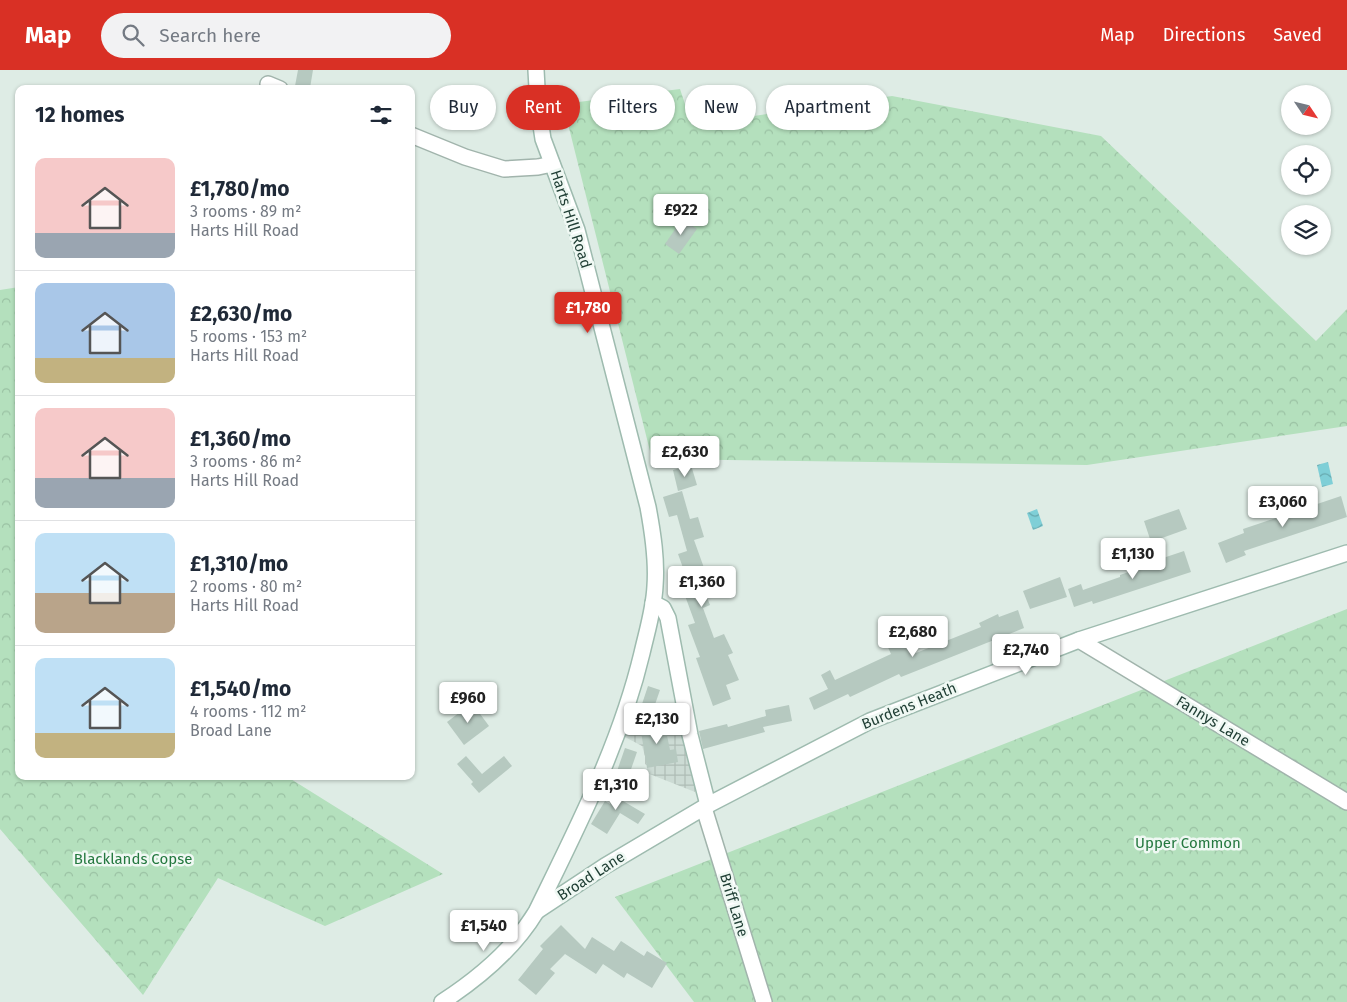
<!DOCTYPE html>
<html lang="en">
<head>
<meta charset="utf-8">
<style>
  :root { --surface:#fff; --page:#f2f2f3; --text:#1f2937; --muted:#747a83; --line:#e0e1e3; --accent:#d93025 }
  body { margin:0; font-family:"Fira Sans",sans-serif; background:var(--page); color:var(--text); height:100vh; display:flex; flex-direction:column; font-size:19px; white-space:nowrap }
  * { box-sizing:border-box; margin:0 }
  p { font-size:16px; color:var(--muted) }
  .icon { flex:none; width:28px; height:28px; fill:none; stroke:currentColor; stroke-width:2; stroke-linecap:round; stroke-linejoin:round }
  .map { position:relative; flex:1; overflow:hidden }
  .drawer { position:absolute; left:15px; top:15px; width:400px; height:695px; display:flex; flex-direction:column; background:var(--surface); border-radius:10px; box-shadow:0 1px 4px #0004 }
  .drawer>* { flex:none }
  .guide { position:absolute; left:430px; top:15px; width:475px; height:45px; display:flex; gap:10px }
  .needle { width:32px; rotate:125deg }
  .buttons { position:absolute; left:1281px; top:15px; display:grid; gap:10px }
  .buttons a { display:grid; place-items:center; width:50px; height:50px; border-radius:50%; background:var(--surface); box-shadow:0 1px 4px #0004; font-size:25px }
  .price { position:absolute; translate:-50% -42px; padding:0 11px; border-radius:5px; background:#fff; color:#222; font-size:16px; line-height:32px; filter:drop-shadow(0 1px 2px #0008) }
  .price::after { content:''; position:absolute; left:50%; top:30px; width:15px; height:11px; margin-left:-8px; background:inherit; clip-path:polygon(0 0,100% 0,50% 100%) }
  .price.current { background:var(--accent); color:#fff }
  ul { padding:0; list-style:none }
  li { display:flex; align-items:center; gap:15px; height:125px; padding:0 20px }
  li+li { border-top:1px solid var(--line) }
  li span { display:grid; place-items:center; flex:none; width:140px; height:100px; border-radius:10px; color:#555 }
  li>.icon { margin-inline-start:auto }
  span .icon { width:60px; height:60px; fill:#fffc; stroke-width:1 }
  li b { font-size:21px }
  h2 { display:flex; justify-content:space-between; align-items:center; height:60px; padding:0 20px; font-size:21px }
  .tag { padding:0 18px; border-radius:22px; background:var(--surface); box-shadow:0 1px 4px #0004; font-size:18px; line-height:45px }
  .tag.current { background:var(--accent); color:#fff }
  header { display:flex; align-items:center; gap:30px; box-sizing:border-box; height:70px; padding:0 25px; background:var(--accent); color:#fff }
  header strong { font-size:24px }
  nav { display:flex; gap:28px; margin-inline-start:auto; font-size:18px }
  .search { width:350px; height:45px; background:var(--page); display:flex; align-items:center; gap:12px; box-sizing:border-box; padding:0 18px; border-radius:28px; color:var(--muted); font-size:19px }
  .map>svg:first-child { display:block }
  .industrial { fill:url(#industrial-grid) }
  .forest { fill:url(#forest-crowns) }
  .water { fill:url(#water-waves) }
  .building { fill:#b6c9c0 }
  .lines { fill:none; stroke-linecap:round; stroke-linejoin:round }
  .street-casing { stroke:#a1b4ac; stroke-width:18 }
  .secondary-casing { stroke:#9ebbaf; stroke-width:18 }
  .street { stroke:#fff; stroke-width:15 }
  .secondary { stroke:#fff; stroke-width:15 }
  .labels { text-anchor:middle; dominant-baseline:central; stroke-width:5; stroke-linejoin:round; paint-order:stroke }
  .street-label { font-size:15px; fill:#1e3d33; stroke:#eff8f3 }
  .park-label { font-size:15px; fill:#24783f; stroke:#eff8f3 }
</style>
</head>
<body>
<header>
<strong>Map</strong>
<div class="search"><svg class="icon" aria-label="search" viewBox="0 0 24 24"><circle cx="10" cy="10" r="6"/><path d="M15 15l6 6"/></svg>Search here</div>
<nav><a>Map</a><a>Directions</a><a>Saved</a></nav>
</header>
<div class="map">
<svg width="1347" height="932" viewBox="0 0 1347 932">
  <defs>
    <pattern id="industrial-grid" width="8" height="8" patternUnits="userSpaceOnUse" patternTransform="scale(1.25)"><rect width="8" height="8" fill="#ccdbd4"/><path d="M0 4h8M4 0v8" fill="none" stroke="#afbdb6"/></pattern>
    <pattern id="forest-crowns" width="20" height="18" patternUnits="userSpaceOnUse" patternTransform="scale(1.25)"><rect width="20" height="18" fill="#b4e0bd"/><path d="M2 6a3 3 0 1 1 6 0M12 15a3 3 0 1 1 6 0" fill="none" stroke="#9ac1a3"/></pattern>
    <pattern id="water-waves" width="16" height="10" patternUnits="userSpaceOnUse" patternTransform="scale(1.25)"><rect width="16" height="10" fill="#7fcfd7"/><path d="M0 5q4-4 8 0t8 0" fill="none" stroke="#67a9af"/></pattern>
  </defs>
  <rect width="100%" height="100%" fill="#deece5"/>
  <path class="industrial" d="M679 646 699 722 695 720V722L647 703V698L650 697 645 694V686L642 676 625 667 632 649 664 653Z"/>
  <g class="forest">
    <path d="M680 19 692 55 892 26 1101 66 1316 271 1347 239V356L1087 395 652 389 563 34Z"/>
    <path d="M19 217V706H286L443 804 325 856 218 808 143 925 0 759V220Z"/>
    <path d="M1347 539V932H694L615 827Z"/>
  </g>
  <g class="water">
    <path d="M1328 392 1333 414 1322 417 1317 395Z"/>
    <path d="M1037 439 1043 456 1033 460 1027 443Z"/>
  </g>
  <g class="building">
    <path d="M298 0H313L310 18 295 16Z"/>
    <path d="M682 149 697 159 679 184 665 174Z"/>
    <path d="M691 395 697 415 678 421 673 400Z"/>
    <path d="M682 421 690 449 698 447 704 467 694 470 708 509 701 512 710 535 703 538 714 568 724 564 733 583 728 585 739 610 726 615 731 629 713 636 696 588 700 587 688 555 695 553 684 523 691 520 678 484 687 481 677 445 669 447 663 427Z"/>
    <path d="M1341 426 1347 447 1244 481 1246 485 1226 493 1218 473 1244 463 1243 459Z"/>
    <path d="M1179 439 1187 459 1151 472 1144 451Z"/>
    <path d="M1184 481 1191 502 1093 534 1092 531 1074 537 1068 519 1081 514 1083 520 1120 507V505L1137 499 1136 497Z"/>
    <path d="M1060 507 1067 527 1030 539 1023 521Z"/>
    <path d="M1018 540 1024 558 901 607 899 604 850 627 848 624 814 640 809 628 828 619 821 605 830 600 835 610 891 584 885 571 907 561 916 583 981 557 979 553 998 544 999 547Z"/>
    <path d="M648 616 660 620 651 646 639 643Z"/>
    <path d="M472 633 489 656 464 675 447 652Z"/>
    <path d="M789 635 792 651 763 657 765 662 703 679 699 661 727 654 728 657 766 646 765 640Z"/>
    <path d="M664 651 670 680 676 679 678 692 647 698 640 656Z"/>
    <path d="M625 678 637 682 628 708 616 704Z"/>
    <path d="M466 686 482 704 504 686 512 696 479 723 471 714 473 712 457 694Z"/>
    <path d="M622 711 631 716 623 731 645 744 638 754 620 743 607 764 591 754 605 731 610 734Z"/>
    <path d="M561 855 585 879 592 867 614 881 621 871 644 886 647 881 667 893 652 918 627 903 624 908 603 894 596 904 565 884 550 899 555 903 536 925 518 910 543 879 540 876Z"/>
  </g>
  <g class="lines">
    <g class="street-casing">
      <g id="street">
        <path d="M268 14 280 19"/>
        <path d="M411 65 465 87 504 99 538 97 552 94"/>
        <path d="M1079 570 1347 732"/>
        <path d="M704 738 764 932"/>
      </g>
    </g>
    <g class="secondary-casing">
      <g id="secondary">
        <path d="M653 533 663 538 668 548 690 665 708 735"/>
        <path d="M537 841 605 796 708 735 870 651 1079 570 1347 483"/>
        <path d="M442 932C479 908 513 880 536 842 577 758 620 675 642 583 647 561 654 539 655 516 657 490 653 464 648 437L577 160 543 69 538 36 536 0"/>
      </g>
    </g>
    <use href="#street" class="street"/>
    <use href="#secondary" class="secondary"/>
  </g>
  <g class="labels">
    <g class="street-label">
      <text transform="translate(571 149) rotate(72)">Harts Hill Road</text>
      <text transform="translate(909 636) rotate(-22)">Burdens Heath</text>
      <text transform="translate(1213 651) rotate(31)">Fannys Lane</text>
      <text transform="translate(591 806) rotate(-33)">Broad Lane</text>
      <text transform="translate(734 835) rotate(73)">Briff Lane</text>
    </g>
    <g class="park-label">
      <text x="1188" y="773">Upper Common</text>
      <text x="133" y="789">Blacklands Copse</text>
    </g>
  </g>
</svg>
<div class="buttons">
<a><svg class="needle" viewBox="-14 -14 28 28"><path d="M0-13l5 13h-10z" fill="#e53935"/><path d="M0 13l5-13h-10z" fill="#747a83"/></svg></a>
<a><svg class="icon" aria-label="locate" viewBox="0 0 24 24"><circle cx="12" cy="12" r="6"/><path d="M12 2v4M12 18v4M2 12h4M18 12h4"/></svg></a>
<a><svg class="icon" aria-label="layers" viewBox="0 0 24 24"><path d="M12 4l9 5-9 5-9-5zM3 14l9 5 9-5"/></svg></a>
</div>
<b class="price" style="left:681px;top:166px">£922</b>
<b class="price current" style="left:588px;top:264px">£1,780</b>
<b class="price" style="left:685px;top:408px">£2,630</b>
<b class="price" style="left:1283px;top:458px">£3,060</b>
<b class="price" style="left:1133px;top:510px">£1,130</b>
<b class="price" style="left:702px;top:538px">£1,360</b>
<b class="price" style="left:913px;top:588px">£2,680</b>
<b class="price" style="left:1026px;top:606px">£2,740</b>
<b class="price" style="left:468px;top:654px">£960</b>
<b class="price" style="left:657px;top:675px">£2,130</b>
<b class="price" style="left:616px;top:741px">£1,310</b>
<b class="price" style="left:484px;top:882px">£1,540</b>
<div class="guide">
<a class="tag">Buy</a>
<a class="tag current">Rent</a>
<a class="tag">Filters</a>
<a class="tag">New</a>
<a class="tag">Apartment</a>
</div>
<section class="drawer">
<h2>12 homes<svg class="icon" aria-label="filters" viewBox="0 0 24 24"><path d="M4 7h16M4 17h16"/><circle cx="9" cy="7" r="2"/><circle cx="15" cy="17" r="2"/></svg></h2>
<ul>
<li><span style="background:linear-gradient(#f6c9c9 75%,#9aa5b1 0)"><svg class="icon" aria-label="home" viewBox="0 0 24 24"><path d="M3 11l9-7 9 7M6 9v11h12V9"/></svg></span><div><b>£1,780/mo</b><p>3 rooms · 89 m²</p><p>Harts Hill Road</p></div></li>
<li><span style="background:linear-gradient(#a9c7e8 75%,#c2b280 0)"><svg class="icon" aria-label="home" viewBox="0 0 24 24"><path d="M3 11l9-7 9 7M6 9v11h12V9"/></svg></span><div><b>£2,630/mo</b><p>5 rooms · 153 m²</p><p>Harts Hill Road</p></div></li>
<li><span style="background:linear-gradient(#f6c9c9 70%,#9aa5b1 0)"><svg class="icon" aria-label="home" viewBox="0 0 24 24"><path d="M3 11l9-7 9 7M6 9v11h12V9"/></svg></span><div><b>£1,360/mo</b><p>3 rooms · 86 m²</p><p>Harts Hill Road</p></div></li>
<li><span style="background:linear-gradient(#bfe0f5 60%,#b9a48a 0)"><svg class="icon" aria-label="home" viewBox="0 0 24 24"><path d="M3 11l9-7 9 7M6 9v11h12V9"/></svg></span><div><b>£1,310/mo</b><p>2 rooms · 80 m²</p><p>Harts Hill Road</p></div></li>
<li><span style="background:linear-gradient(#bfe0f5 75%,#c2b280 0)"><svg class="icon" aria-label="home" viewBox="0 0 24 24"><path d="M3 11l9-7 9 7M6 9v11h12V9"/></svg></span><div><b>£1,540/mo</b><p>4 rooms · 112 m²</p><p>Broad Lane</p></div></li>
</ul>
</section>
</div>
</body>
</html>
